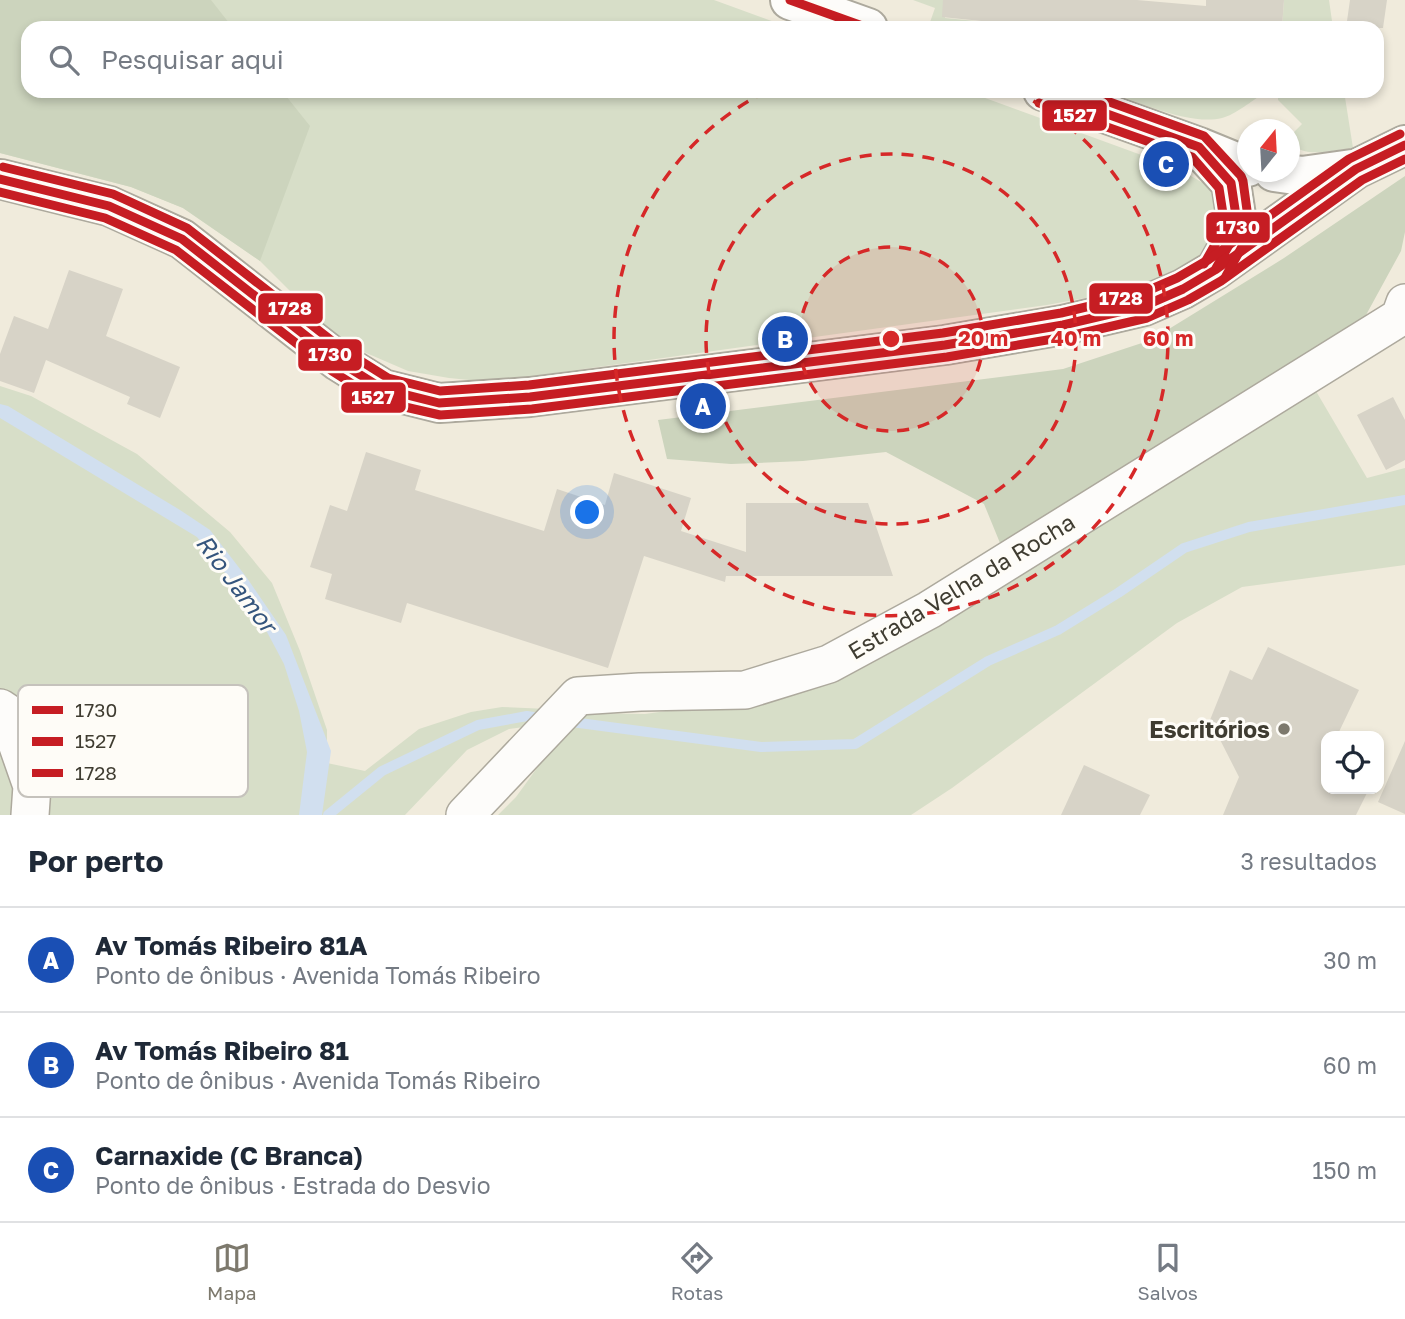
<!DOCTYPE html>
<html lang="pt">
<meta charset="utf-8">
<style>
body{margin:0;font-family:"Golos Text",sans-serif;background:#f2f2f3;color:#1f2937}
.controls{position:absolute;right:21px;bottom:21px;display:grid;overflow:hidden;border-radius:14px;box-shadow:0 4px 10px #0003}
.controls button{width:63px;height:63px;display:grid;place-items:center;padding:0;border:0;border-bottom:2px solid #e0e1e3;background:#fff;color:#1f2937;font:35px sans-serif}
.compass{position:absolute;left:1237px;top:119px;width:63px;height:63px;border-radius:50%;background:#fff;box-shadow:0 4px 10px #0003;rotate:18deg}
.you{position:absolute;left:588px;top:513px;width:24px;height:24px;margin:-18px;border:5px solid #fff;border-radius:50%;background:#1a73e8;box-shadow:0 0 0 10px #1a73e833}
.badge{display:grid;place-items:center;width:46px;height:46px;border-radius:50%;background:#7d796d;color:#fff;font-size:23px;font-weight:700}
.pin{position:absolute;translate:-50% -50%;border:4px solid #fff;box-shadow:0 2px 7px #0006}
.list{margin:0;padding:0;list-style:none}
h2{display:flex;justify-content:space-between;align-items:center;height:91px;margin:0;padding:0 28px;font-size:30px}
h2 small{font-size:23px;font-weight:400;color:#747a83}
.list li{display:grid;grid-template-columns:46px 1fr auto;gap:21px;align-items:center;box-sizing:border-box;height:105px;padding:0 28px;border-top:2px solid #e0e1e3}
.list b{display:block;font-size:26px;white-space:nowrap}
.list p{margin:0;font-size:23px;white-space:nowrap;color:#747a83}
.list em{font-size:23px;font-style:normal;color:#747a83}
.icon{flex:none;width:38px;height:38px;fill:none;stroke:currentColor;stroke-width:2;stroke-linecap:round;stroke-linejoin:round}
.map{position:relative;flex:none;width:1405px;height:815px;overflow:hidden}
.search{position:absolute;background:#fff;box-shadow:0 4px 10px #0003;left:21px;right:21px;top:21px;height:77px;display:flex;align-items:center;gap:18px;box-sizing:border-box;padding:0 24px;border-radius:21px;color:#747a83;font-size:26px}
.sheet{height:406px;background:#fff}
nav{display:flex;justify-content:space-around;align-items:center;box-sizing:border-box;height:98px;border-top:2px solid #e0e1e3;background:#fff;font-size:19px;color:#747a83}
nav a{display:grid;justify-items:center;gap:4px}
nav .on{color:#7d796d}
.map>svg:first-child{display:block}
.green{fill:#d7dec8}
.forest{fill:#ccd4bd}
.water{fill:#d1dfef}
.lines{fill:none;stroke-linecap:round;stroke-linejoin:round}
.stream{stroke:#d1dfef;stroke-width:10}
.building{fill:#d7d3c7}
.street-casing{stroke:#ada99d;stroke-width:40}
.secondary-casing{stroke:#ada99d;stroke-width:42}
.street{stroke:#fdfcfa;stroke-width:37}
.secondary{stroke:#fdfcfa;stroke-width:38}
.bus-1-casing{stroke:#fefcf7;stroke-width:14}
.bus-2-casing{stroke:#fefcf7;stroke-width:14}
.bus-3-casing{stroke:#fefcf7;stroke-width:14}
.bus-1{stroke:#c61d23;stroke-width:9}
.bus-2{stroke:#c61d23;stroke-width:9}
.bus-3{stroke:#c61d23;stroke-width:9}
.ring{fill:none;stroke:#d62828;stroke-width:3.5;stroke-dasharray:12 9}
.poi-dot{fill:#7d796d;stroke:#fefcf7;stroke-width:2.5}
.labels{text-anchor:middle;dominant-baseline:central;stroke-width:6;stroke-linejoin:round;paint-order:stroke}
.street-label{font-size:23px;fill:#3f3c31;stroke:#fefcf7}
.poi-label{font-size:23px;font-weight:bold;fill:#3f3c31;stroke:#fefcf7;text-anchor:end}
.water-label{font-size:24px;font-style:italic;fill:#35557d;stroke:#fefcf7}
.key{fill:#fefcf7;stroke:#c5c2bc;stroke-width:2}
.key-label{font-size:19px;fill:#3f3c31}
.centre{fill:#d62828;stroke:#fefcf7;stroke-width:3.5}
.ring-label{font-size:21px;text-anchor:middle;font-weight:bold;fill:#d62828;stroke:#fefcf7;stroke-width:6;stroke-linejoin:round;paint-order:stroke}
.line-badge{stroke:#fefcf7;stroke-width:2.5}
.badge-label{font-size:19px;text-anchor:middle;font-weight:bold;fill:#fff}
</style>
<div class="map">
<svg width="1405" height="815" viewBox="0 0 1405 815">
<rect width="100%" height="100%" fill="#f0ebdc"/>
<!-- green -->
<path class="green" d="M0,0H714L791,28H28V91H966L1177,168L1203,183L1214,195L1220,212L1218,230L1200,259L1185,267L1134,289L1047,305L489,382L449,378L408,371L364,352L335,336L260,261L183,208L131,187L0,153Z
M913,0H946L945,18L976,21L974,28H937L929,25L935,8Z
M1284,0H1329L1333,28H1282Z
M1107,91H1261L1264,93C1253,100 1235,115 1222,118C1191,126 1137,102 1107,91Z
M1278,91H1344L1353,148C1333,150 1305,159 1290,143L1292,134L1302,124L1278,100Z
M0,386L31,396L137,454L230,532L272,583L300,651L327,730V763L365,771L419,729L471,712L502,707L548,709L539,725L509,729L467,750L405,815H0Z
M1313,386L1367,478L1405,468V565L1242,587L1177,623L952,788L911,815H498L516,797L577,713L645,714L767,697Z"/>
<!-- forest -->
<path class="forest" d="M0,0H211L233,28H28V91H282L310,126L260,261L183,208L131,187L0,153Z
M1405,176V232L1401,251L1360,326L1000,543L984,504L886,452L803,461L731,464L667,459L658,420L1063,369L1151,340L1284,258Z"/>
<!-- water -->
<path class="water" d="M0,404L8,406L180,510L210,530L247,578L286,635L331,751L322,815H299L307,752L299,711L284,664L267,632L229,578L197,537L0,418Z"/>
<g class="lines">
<!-- stream -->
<path class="stream" d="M564,721L761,747L855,744L988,661L1058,630L1118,593L1184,548L1249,527L1405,500
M328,815L382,771L478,725L527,716L546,719"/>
</g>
<!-- building -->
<path class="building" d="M943,0H1137L1206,6V0H1284L1282,28H1049L942,17Z
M1350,0H1387L1383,28H1346Z
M69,270L123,289L106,336L180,367L160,418L127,404L130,397L46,360L34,393L0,381V354L14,316L48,329Z
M1393,397L1405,420V460L1386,470L1357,415Z
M366,452L421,470L415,490L544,531L557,489L605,505L614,473L691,498L681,531L746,552V503H868L893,576H726L725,582L644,556L608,668L407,603L401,623L325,599L332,574L310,567L330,505L347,511Z
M1268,647L1359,690L1337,736H1326V789H1369L1356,815H1223L1239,777L1210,720L1230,670L1252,680Z
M1405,741V814L1378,802Z
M1084,765L1150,795L1140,815H1061Z"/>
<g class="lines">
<!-- street casing -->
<g class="street-casing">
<path id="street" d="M0,708L6,712L32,786L30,815
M465,815L578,696L640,692L745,690L829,664L929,610L1400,317L1405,303"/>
</g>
<!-- secondary casing -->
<g class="secondary-casing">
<path id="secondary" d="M790,0L868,28
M1043,91L1199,147L1248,167
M1200,149L1231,183L1238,229L1217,267
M1274,172L1302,176L1352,169
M0,179L109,206L182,239L338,361L383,389L439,403L530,397L945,345L1063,325L1144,306L1183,289L1215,270L1356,169L1405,145"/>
</g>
<!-- street -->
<use href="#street" class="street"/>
<!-- secondary -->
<use href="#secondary" class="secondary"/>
<!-- bus-1 casing -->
<g class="bus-1-casing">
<path id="bus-1" d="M790,0L868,28
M1043,91L1199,147L1231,183L1238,229L1215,270
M0,179L109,206L182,239L338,361L383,389L439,403L530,397L945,345L1063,325L1144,306L1183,289L1215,270L1356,169L1405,145"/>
</g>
<!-- bus-2 casing -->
<g class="bus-2-casing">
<path id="bus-2" d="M1039,103L1192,157L1219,188L1225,227L1204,264
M0,192L105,218L176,250L332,371L379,401L440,415L532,409L947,357L1065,337L1147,318L1188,300L1221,281L1362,180L1405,159"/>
</g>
<!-- bus-3 casing -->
<g class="bus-3-casing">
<path id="bus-3" d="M1079,91L1204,136L1241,176L1243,181L1250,232L1226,276
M3,167L113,194L187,228L345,351L388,378L440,391L529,385L943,333L1061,313L1140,294L1177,278L1208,260L1349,159L1400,134"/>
</g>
<!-- bus-1 -->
<use href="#bus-1" class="bus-1"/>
<!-- bus-2 -->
<use href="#bus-2" class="bus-2"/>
<!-- bus-3 -->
<use href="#bus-3" class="bus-3"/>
</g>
<!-- distance rings -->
<circle cx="891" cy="339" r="92" fill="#d62828" fill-opacity=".12"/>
<g class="ring">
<circle cx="891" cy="339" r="92"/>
<circle cx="891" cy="339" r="185"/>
<path d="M1015 91A277 277 0 1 1 767 91"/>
</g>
<!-- markers -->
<circle class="poi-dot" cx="1284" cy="729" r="7"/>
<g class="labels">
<!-- street labels -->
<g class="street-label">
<text transform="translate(961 586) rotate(-31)">Estrada Velha da Rocha</text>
</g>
<!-- poi labels -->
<g class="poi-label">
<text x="1270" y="729">Escritórios</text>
</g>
<!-- water labels -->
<g class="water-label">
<text transform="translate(237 583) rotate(53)">Rio Jamor</text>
</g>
</g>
<!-- legend -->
<rect x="18" y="685" width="230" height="112" rx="10" class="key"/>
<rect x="32" y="706" width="31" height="8" fill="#c61d23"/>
<rect x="32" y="737" width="31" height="9" fill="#c61d23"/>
<rect x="32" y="769" width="31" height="8" fill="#c61d23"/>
<g class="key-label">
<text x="75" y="717">1730</text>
<text x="75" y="748">1527</text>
<text x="75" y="780">1728</text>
</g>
<circle cx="891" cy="339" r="10" class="centre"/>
<g class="ring-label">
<text x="983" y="346">20 m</text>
<text x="1076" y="346">40 m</text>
<text x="1168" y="346">60 m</text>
</g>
<g class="line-badge">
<rect x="1041" y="99" width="67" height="33" rx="7" fill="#c61d23"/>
<rect x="1205" y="211" width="66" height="33" rx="7" fill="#c61d23"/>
<rect x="1088" y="282" width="66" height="33" rx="7" fill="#c61d23"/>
<rect x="257" y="292" width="67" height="33" rx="7" fill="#c61d23"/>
<rect x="297" y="338" width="66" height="34" rx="7" fill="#c61d23"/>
<rect x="340" y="381" width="67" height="33" rx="7" fill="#c61d23"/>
</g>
<g class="badge-label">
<text x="1075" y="122">1527</text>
<text x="1238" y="234">1730</text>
<text x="1121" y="305">1728</text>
<text x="290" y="315">1728</text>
<text x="330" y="361">1730</text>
<text x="373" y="404">1527</text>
</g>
</svg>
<div class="controls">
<button><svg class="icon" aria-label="locate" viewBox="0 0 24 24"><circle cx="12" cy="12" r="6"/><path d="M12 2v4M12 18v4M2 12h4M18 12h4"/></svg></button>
</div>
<svg class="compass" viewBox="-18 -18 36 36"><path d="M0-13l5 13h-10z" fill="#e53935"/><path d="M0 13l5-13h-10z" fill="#747a83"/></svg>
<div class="you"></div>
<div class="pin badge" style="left:703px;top:406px;background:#1a4fb4">A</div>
<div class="pin badge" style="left:785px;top:339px;background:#1a4fb4">B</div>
<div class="pin badge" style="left:1166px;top:164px;background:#1a4fb4">C</div>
<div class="search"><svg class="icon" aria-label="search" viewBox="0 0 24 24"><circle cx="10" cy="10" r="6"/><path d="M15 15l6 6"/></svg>Pesquisar aqui</div>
</div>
<section class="sheet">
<h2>Por perto<small>3 resultados</small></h2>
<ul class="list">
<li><span class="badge" style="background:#1a4fb4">A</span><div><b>Av Tomás Ribeiro 81A</b><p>Ponto de ônibus · Avenida Tomás Ribeiro</p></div><em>30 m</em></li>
<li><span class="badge" style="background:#1a4fb4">B</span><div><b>Av Tomás Ribeiro 81</b><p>Ponto de ônibus · Avenida Tomás Ribeiro</p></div><em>60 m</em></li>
<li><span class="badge" style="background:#1a4fb4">C</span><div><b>Carnaxide (C Branca)</b><p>Ponto de ônibus · Estrada do Desvio</p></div><em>150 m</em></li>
</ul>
</section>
<nav>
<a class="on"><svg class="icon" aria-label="map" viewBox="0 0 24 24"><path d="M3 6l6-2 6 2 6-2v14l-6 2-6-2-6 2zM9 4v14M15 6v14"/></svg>Mapa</a>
<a><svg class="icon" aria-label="directions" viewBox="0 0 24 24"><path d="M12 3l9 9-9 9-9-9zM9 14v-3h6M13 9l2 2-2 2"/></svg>Rotas</a>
<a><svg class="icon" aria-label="saved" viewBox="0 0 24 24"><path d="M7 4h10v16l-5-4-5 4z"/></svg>Salvos</a>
</nav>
